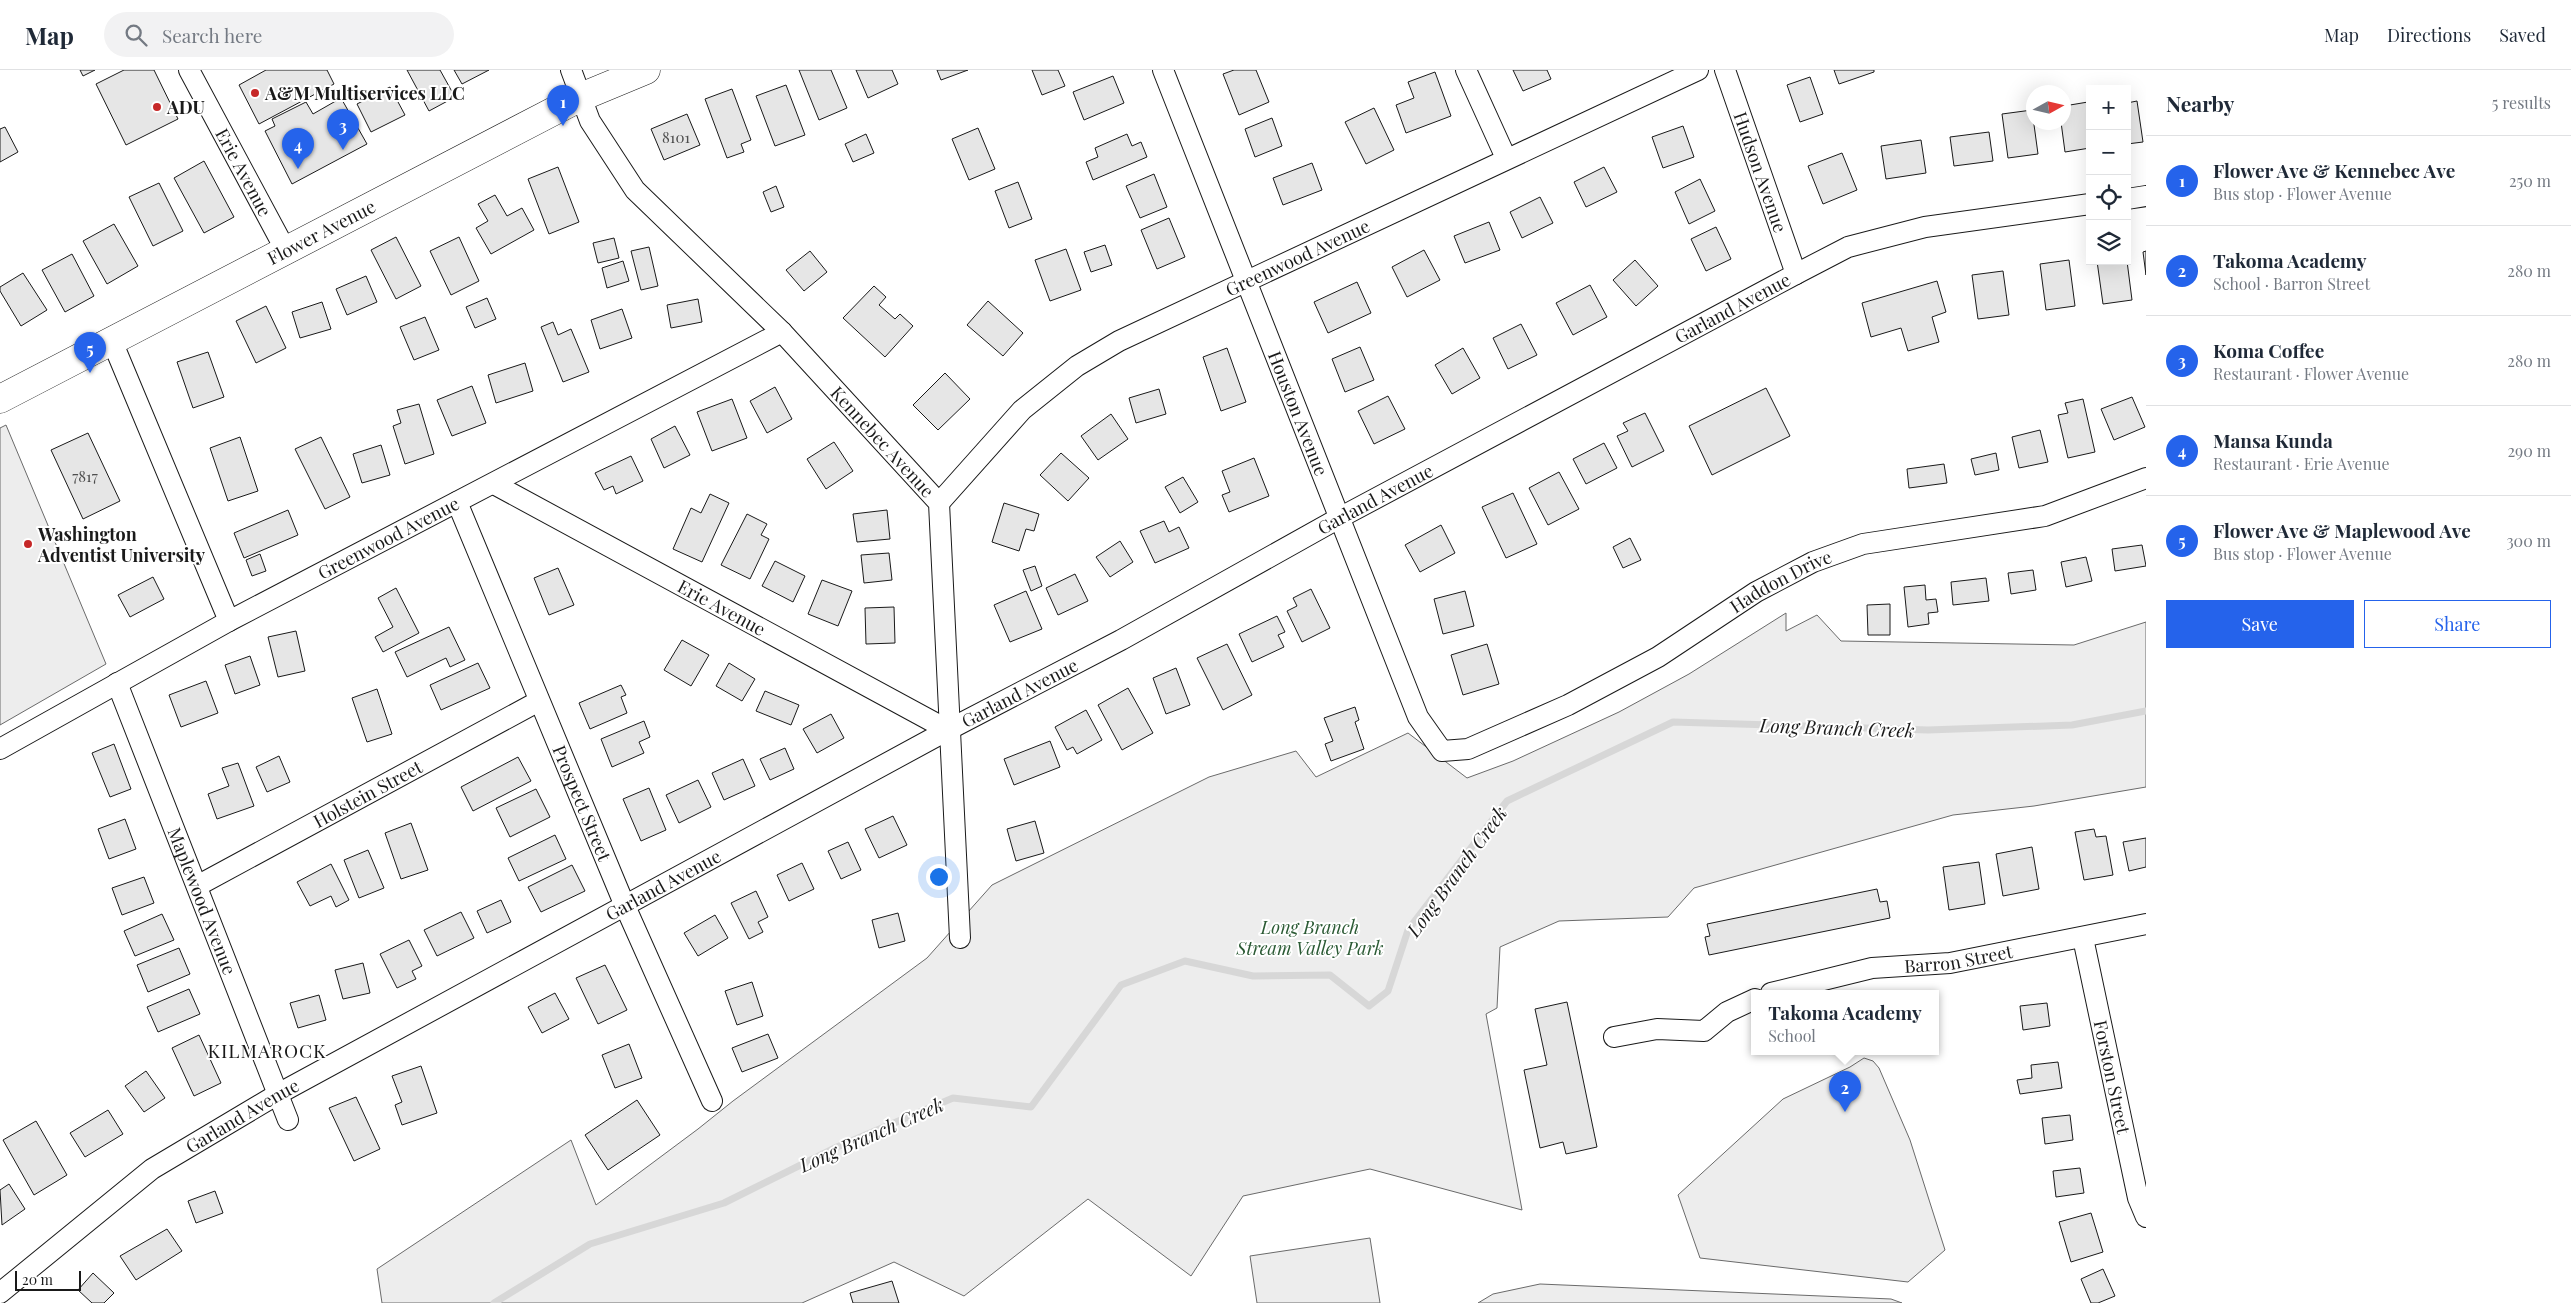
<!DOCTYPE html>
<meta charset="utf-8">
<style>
body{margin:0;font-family:"Playfair Display",serif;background:#f2f2f3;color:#1f2937}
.controls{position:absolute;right:15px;top:15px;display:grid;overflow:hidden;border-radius:0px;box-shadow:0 5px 20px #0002}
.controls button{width:45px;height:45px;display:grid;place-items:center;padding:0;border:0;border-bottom:1px solid #e0e1e3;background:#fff;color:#1f2937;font:25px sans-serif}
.compass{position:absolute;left:2026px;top:15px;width:45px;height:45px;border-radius:50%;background:#fff;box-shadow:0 5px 20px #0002;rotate:82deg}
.scale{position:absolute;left:15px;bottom:12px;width:66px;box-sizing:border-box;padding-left:5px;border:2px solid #1a1a1a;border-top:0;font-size:14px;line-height:18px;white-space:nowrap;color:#1a1a1a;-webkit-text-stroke:4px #fff;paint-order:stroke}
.you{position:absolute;left:938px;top:806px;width:18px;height:18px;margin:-12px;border:4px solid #fff;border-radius:50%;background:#1a73e8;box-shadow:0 0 0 8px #1a73e833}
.badge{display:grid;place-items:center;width:32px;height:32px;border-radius:50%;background:#2563eb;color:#fff;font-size:16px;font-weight:700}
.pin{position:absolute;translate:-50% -41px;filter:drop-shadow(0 1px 2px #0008)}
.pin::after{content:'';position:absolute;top:26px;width:18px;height:15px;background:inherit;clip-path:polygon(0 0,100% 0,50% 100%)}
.popup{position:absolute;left:1751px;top:920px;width:188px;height:65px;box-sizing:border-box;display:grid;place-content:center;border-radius:0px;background:#fff;filter:drop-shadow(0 1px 4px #0005);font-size:16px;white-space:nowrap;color:#747a83}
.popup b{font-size:19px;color:#1f2937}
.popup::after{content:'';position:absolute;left:50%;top:100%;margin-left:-10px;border:10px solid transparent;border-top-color:#fff}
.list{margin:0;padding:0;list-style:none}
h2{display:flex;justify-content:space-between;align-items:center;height:65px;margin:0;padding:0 20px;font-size:21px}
h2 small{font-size:16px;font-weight:400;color:#747a83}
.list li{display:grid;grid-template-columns:32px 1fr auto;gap:15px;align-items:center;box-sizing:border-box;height:90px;padding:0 20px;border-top:1px solid #e0e1e3}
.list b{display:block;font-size:19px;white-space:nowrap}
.list p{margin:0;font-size:16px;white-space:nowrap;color:#747a83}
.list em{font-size:16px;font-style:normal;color:#747a83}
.actions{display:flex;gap:10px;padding:15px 20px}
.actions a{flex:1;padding:11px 0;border:1px solid #2563eb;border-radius:0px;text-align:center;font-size:18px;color:#2563eb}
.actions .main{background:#2563eb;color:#fff}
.icon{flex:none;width:28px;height:28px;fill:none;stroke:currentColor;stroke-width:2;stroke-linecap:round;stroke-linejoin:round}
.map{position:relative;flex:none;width:2146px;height:1233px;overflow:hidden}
header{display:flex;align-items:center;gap:30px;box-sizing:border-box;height:70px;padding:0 25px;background:#fff;border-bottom:1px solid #e0e1e3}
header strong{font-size:24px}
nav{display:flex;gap:28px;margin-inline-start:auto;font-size:18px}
.search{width:350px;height:45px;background:#f2f2f3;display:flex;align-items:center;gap:12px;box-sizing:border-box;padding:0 18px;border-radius:28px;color:#747a83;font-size:19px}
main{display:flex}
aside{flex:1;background:#fff}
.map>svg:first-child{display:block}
.built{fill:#ededed;stroke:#6a6a6a}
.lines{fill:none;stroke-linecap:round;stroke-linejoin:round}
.stream{stroke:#d7d7d7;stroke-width:7}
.building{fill:#e6e6e6;stroke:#1a1a1a}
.street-casing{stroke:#1a1a1a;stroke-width:22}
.secondary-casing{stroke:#1a1a1a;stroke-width:29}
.street{stroke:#fff;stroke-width:20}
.secondary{stroke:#fff;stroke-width:28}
.poi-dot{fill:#c62828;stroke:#fff;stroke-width:2}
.labels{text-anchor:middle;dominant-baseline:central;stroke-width:4;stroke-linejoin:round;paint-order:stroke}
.number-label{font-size:15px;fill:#4d4d4d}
.poi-label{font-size:18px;font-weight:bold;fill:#1a1a1a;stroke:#fff;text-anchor:start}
.street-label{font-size:18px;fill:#1a1a1a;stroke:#fff}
.park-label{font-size:18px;font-style:italic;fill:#2b5a34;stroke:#fff}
.water-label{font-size:19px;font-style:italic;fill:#1a1a1a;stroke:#fff}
.neighbourhood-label{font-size:19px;letter-spacing:1px;fill:#1a1a1a;stroke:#fff}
</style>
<header>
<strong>Map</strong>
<div class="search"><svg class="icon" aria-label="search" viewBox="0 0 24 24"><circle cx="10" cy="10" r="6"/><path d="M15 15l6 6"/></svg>Search here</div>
<nav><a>Map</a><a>Directions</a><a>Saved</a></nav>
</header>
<main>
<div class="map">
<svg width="2146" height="1233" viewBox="0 0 2146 1233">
<rect width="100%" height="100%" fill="#fff"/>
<!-- built -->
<path class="built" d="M6,355L106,594L0,655V358Z
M1786,543V561L1817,545L1841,571L2074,575L2146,552V717L2034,736L1953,745L1694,818L1668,847L1559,851L1500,877L1497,938L1486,944L1522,1140L1370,1099L1243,1126L1191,1206L1088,1129L964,1226L894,1192L802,1233H382L377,1199L571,1070L596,1135L698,1059L733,1031L927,888L992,815L1209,707L1296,681L1316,707L1408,663L1467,708L1513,691L1619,642L1689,604Z
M1864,988L1873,991L1879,998L1910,1070L1945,1180L1908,1212L1700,1188L1678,1125L1783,1029L1850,997Z
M1370,1168L1380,1233H1257L1250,1186Z
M1540,1214L1891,1229L1902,1233H1478L1493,1224Z"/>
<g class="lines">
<!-- stream -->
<path class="stream" d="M494,1233L590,1174L724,1133L837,1077L953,1028L1031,1037L1121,915L1185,891L1253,906L1330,905L1369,936L1388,921L1408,860L1507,731L1673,652L1928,660L2072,655L2146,641"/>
</g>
<!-- building -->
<path class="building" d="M80,0H95L83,6Z
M124,0H154L178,49L126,75L96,14Z
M266,0H327L334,14L259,54L239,15Z
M407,0H440L455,27L429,41Z
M454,0H489L462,14Z
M799,0H831L847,38L819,50Z
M856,0H892L898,14L868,28Z
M937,0H968L941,10Z
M1032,0H1058L1065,16L1042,25Z
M1234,0H1256L1269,32L1239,45L1223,4Z
M1513,0H1547L1551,9L1523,21Z
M1834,0H1874V2L1839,14Z
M1435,2L1451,46L1406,63L1396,35L1414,28L1408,12Z
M1113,6L1124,33L1084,50L1073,22Z
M1810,7L1823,44L1800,52L1787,15Z
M786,15L805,65L775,76L756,26Z
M390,17L405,45L371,62L357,34Z
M732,19L751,70L741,74L744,82L727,88L705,29Z
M341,28L367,74L292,114L265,61L275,56L272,49L306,32L313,44Z
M2137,31L2143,72L2127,74V33Z
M2088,32L2090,78L2065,82L2061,52H2064V36Z
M1374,38L1394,80L1366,94L1345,52Z
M2032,40L2038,84L2008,88L2002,44Z
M687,44L700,75L664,90L651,59Z
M1272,48L1282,76L1255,87L1245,59Z
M1683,56L1694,87L1663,98L1652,67Z
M5,57L18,82L0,92V59Z
M978,58L995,99L969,110L952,69Z
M1989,62L1993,91L1954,96L1950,67Z
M866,64L874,83L853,92L845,74Z
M1127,64L1132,76L1141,72L1147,87L1093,110L1086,92L1098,87L1095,78Z
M1921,70L1926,103L1886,109L1881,76Z
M1842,83L1857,120L1823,134L1808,96Z
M204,91L234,147L204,163L174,108Z
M1312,93L1322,120L1283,135L1273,108Z
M558,97L579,152L549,164L528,109Z
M1604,97L1617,122L1586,137L1574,112Z
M1154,104L1167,137L1140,148L1126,116Z
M1700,109L1715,141L1689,154L1675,122Z
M1018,112L1032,149L1009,158L995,121Z
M159,113L183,161L153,176L129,127Z
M776,116L784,137L771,142L763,122Z
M495,125L507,146L522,138L534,160L491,184L476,158L488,151L478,134Z
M1540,127L1553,153L1522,168L1510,142Z
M1169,148L1185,187L1157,199L1141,160Z
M1489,152L1500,180L1465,193L1454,166Z
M114,154L138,196L107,214L83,171Z
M1716,157L1731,189L1706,201L1691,169Z
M396,167L421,216L396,229L371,180Z
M459,167L479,211L451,225L430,181Z
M614,168L619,188L598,193L593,173Z
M1105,175L1112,195L1091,202L1084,182Z
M649,177L658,216L641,220L631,181Z
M1066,179L1081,220L1050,231L1035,190Z
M1424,180L1440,210L1407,227L1392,197Z
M810,181L827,202L804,221L786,200Z
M2146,181V205L2143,182Z
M72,184L94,226L65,242L42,200Z
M1635,190L1658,216L1636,236L1613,210Z
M2069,190L2075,236L2046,240L2040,194Z
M623,191L629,211L607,218L602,198Z
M2097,191H2127L2132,230L2103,234Z
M2003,201L2009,245L1978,249L1972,205Z
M23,203L47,240L21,256L0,221V217Z
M366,206L377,232L347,245L336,219Z
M1937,211L1946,242L1932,247L1939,272L1908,281L1901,258L1871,267L1862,233Z
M1357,212L1371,243L1328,263L1314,232Z
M1590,215L1607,247L1573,265L1556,233Z
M874,216L886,227L879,235L895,249L900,244L913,256L885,287L843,248Z
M487,228L496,249L475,258L466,237Z
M698,229L702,252L671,258L667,235Z
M988,231L1023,263L1003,286L967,255Z
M322,232L331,259L300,268L292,242Z
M266,236L286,278L256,293L236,251Z
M622,239L632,268L600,279L591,250Z
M425,247L439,280L414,290L400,257Z
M553,252L558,265L571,259L589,302L563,312L541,257Z
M1521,254L1537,285L1508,299L1493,268Z
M1360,277L1374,310L1345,322L1332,289Z
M1227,278L1246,332L1221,341L1203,287Z
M1463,278L1480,308L1452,324L1435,295Z
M208,282L224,327L193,338L177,292Z
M525,293L533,321L496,333L488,305Z
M945,303L970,329L938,360L913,335Z
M472,316L486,353L452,366L437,330Z
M775,317L792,349L767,363L750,331Z
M1766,318L1790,366L1712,405L1689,356Z
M1159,319L1166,344L1136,353L1129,328Z
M1388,326L1405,359L1374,374L1358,341Z
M2132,327L2145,357L2114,370L2101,339Z
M732,329L747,368L712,381L697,342Z
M2083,329L2095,382L2068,388L2058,345L2068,343L2065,333Z
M419,334L434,384L405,394L393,356L401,353L397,340Z
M1645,343L1664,381L1632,397L1617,366L1628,361L1623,353Z
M1111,344L1128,369L1098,390L1081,366Z
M675,356L690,385L664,398L651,369Z
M2040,360L2048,392L2019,398L2012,367Z
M88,363L120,431L83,449L51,380Z
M240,367L258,421L228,431L210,378Z
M321,367L350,427L325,439L295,379Z
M834,372L853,401L826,419L807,389Z
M1604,373L1617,398L1586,414L1573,389Z
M381,375L390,405L362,413L353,384Z
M1061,383L1089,408L1068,431L1040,405Z
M1996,383L1999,400L1975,405L1971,389Z
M631,386L643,411L616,424L613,416L604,420L595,403Z
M1254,388L1269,426L1229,442L1222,425L1230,422L1222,401Z
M1944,394L1947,413L1909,418L1907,399Z
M1559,402L1579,439L1548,455L1529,418Z
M1183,407L1198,432L1180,443L1165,417Z
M1513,423L1537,474L1506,488L1482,437Z
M710,424L729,433L702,492L673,479L691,438L701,443Z
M1004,433L1039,444L1034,461L1026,459L1019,481L992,472Z
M288,440L298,465L244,488L234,463Z
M887,440L890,469L857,472L853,444Z
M747,444L767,454L761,465L769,469L750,509L721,495Z
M1164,451L1169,462L1179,457L1189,478L1155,493L1140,461Z
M1441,455L1455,483L1420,502L1405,475Z
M1630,468L1641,490L1623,498L1613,477Z
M1120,471L1133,492L1110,507L1096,487Z
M2142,475L2146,496L2115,501L2112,479Z
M889,483L892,510L864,513L861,485Z
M260,484L266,501L252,506L246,490Z
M2086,487L2092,511L2066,517L2061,492Z
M775,491L805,506L793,532L762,516Z
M1035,496L1042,516L1031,521L1023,500Z
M558,498L574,535L549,545L534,508Z
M2033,500L2036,520L2011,524L2008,503Z
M1075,504L1088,531L1058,545L1046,518Z
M153,507L164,529L130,547L118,525Z
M1986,508L1989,531L1953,535L1951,512Z
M822,510L852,521L838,556L808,544Z
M1925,515L1926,530L1936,529L1938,542L1928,543L1929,554L1908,557L1904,517Z
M396,518L419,563L383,582L375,567L393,557L378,528Z
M1311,519L1330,558L1302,572L1287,541L1297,536L1293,528Z
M1026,521L1042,559L1010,572L994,535Z
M1465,521L1474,556L1443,564L1434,529Z
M1890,534V565H1868L1867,535Z
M894,537L895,573L866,574L865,538Z
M1277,546L1285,562L1278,565L1284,577L1252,592L1239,564Z
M449,557L465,590L450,597L446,588L407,607L395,582Z
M296,561L305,601L278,607L268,567Z
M682,570L709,585L691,616L664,600Z
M1227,574L1252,625L1223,640L1197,588Z
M1487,574L1499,614L1463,625L1451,585Z
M250,586L260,615L235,624L225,595Z
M478,593L490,618L441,640L430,615Z
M729,593L755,609L742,631L716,616Z
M1176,598L1190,635L1166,644L1153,608Z
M206,611L218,643L181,657L169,625Z
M621,615L626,625L621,627L627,643L590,659L579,633Z
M1128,618L1153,663L1122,680L1098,635Z
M377,619L392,664L367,672L352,628Z
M765,621L799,635L791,655L756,641Z
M1355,637L1359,650L1355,652L1364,679L1331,691L1325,674L1333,671L1324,648Z
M1086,640L1102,670L1077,684L1073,677L1067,680L1055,657Z
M831,644L844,668L817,683L803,659Z
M644,651L650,667L639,672L644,683L612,697L601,669Z
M1050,671L1060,697L1014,715L1004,689Z
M114,674L131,719L110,727L92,683Z
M785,678L794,699L770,710L760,689Z
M279,686L290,712L267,722L256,697Z
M518,687L531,711L473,741L461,717Z
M743,689L755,716L724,730L712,703Z
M238,693L254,736L217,749L208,724L229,716L222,698Z
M698,710L711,737L679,753L666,725Z
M649,718L666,760L641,771L623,729Z
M536,719L550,747L510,767L496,738Z
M893,746L907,775L879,788L865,759Z
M125,749L136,779L109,789L98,759Z
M1035,751L1044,783L1016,791L1007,759Z
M411,753L428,800L401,809L385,763Z
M2094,759L2096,767L2106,766L2113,805L2084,810L2075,762Z
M555,765L566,789L519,811L508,788Z
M2146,768V797L2129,801L2123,772Z
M848,772L861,800L841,809L828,781Z
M2032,777L2039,819L2003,826L1996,784Z
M368,780L384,818L359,828L344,790Z
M1979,792L1985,834L1949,840L1943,797Z
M802,793L814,819L789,831L777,805Z
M331,794L349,830L336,837L331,826L310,836L297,812Z
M572,795L585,821L541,842L528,817Z
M144,807L154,833L122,845L112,818Z
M1877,819L1880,832L1887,831L1890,848L1709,885L1705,867L1710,866L1707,854Z
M756,821L768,847L758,852L763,862L749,869L731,833Z
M501,830L511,852L487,863L477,841Z
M461,842L474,868L437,886L424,860Z
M898,843L905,871L879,878L872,850Z
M162,844L174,870L135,886L124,861Z
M715,845L728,868L698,886L684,863Z
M409,870L422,896L412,901L416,909L397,918L380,884Z
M179,878L190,904L148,922L137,895Z
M363,893L370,923L343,929L335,900Z
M605,895L627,940L598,954L576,908Z
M752,912L763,946L737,955L725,921Z
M189,919L200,944L158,962L147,937Z
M555,923L569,949L542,963L528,937Z
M319,925L326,950L298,958L290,933Z
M1567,932L1597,1077L1566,1084L1563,1072L1540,1078L1524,1000L1547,995L1535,939Z
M2047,933L2050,956L2023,960L2020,936Z
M768,964L778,988L742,1002L732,978Z
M199,965L221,1013L194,1026L172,978Z
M629,974L642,1008L615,1018L602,985Z
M2058,992L2062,1018L2020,1024L2017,1010L2032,1008L2031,995Z
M421,996L437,1043L402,1055L395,1035L402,1032L392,1006Z
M146,1001L165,1028L144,1042L125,1016Z
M356,1027L380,1079L354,1091L329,1038Z
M637,1030L660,1065L608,1100L585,1065Z
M108,1040L123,1064L85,1087L70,1063Z
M2070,1045L2073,1070L2045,1074L2042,1048Z
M36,1051L67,1105L34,1125L3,1070Z
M2080,1098L2084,1123L2056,1127L2053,1101Z
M9,1114L25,1139L2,1155L0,1120Z
M215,1121L223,1143L196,1153L188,1131Z
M2091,1143L2103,1182L2071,1192L2059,1152Z
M167,1159L182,1181L136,1210L120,1186Z
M2103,1199L2115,1226L2098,1233H2091L2081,1209Z
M93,1203L114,1223L104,1233H92L78,1220Z
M892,1211L899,1233H853L850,1223Z"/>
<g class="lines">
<!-- street casing -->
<g class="street-casing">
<g id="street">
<path id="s1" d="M189,0L285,179"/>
<path id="s2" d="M571,0L590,51L635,120L782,262L939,433L960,868"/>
<path id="s3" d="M1163,0L1418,647L1442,681L1468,679L1568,635L1658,587L1756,522L1813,492L1863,474L2045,446L2146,408"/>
<path d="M1466,0L1506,88"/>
<path id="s4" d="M1725,0L1796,204"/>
<path d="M2127,129L2146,126"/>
<path d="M112,271L229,551"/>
<path id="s5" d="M494,414L948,660"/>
<path id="s6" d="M457,432L625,836L712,1031"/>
<path id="s7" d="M939,433L1022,340L1077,296L1119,271L1698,0"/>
<path id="s8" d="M117,613L288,1050"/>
<path id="s9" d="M0,679L229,551L782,262"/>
<path id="s10" d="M197,816L539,631"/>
<path id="s11" d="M2083,868L2138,1128L2146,1147"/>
<path id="s12" d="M1771,923L1872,898L1950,893L2146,854"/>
<path d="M1614,967L1657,959L1704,961L1727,942L1755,929"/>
<path id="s13" d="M0,1223L152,1099L278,1024L948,660L1121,570L1341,447L1796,204L1848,177L1925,157L2090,134"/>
</g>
</g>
<!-- secondary casing -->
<g class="secondary-casing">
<g id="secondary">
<path id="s14" d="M0,329L581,27L646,0"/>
</g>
</g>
<!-- street -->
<use href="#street" class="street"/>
<!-- secondary -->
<use href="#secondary" class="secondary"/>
</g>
<!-- markers -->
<g class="poi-dot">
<circle cx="255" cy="23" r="5"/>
<circle cx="157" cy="37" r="5"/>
<circle cx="28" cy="474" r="5"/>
</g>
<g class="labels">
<!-- number labels -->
<g class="number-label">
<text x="676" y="67">8101</text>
<text x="85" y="406">7817</text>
</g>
<!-- poi labels -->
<g class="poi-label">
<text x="265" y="23">A&amp;M Multiservices LLC</text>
<text x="167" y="37">ADU</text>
<text x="38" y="464">Washington<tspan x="38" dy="21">Adventist University</tspan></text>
</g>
<!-- street labels -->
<g class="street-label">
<text stroke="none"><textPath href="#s4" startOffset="108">Hudson Avenue</textPath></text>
<text stroke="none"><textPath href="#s1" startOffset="116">Erie Avenue</textPath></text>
<text stroke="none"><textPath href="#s14" startOffset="362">Flower Avenue</textPath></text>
<text stroke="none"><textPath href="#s7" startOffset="441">Greenwood Avenue</textPath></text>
<text stroke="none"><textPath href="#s13" startOffset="1996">Garland Avenue</textPath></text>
<text stroke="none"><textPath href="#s3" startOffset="369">Houston Avenue</textPath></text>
<text stroke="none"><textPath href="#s2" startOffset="490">Kennebec Avenue</textPath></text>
<text stroke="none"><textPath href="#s13" startOffset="1591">Garland Avenue</textPath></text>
<text stroke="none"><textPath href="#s9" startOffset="442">Greenwood Avenue</textPath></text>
<text stroke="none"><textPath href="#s3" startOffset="1119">Haddon Drive</textPath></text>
<text stroke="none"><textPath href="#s5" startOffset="259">Erie Avenue</textPath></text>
<text stroke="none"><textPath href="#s13" startOffset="1186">Garland Avenue</textPath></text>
<text stroke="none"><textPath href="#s10" startOffset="194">Holstein Street</textPath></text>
<text stroke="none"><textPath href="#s6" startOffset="326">Prospect Street</textPath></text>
<text stroke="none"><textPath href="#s13" startOffset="781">Garland Avenue</textPath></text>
<text stroke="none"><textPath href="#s8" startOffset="234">Maplewood Avenue</textPath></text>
<text stroke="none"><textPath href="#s12" startOffset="191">Barron Street</textPath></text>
<text stroke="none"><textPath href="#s11" startOffset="142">Forston Street</textPath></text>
<text stroke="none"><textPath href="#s13" startOffset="301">Garland Avenue</textPath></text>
</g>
<!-- park labels -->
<g class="park-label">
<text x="1310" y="857">Long Branch<tspan x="1310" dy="21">Stream Valley Park</tspan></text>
</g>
<!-- water labels -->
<g class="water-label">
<text transform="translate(1837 657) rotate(2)">Long Branch Creek</text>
<text transform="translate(1456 801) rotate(-54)">Long Branch Creek</text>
<text transform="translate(871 1064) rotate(-24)">Long Branch Creek</text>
</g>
<!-- neighbourhood labels -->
<g class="neighbourhood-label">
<text x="267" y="980">KILMAROCK</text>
</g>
</g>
</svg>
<div class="controls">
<button>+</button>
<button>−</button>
<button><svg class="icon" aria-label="locate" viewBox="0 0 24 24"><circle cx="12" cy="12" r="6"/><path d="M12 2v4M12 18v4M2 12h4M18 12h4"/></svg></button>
<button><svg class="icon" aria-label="layers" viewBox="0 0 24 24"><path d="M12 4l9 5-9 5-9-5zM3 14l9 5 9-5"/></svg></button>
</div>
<svg class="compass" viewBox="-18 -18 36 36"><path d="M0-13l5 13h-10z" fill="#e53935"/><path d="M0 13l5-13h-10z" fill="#747a83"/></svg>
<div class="scale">20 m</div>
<div class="you"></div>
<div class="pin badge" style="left:563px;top:56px">1</div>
<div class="pin badge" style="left:1845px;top:1042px">2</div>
<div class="popup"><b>Takoma Academy</b>School</div>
<div class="pin badge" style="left:343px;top:80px">3</div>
<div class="pin badge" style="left:298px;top:99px">4</div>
<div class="pin badge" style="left:90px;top:303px">5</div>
</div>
<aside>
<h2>Nearby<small>5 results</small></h2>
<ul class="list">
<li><span class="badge">1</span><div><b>Flower Ave &amp; Kennebec Ave</b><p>Bus stop · Flower Avenue</p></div><em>250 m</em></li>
<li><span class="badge">2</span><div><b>Takoma Academy</b><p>School · Barron Street</p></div><em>280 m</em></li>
<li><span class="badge">3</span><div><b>Koma Coffee</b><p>Restaurant · Flower Avenue</p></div><em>280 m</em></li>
<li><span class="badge">4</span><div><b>Mansa Kunda</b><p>Restaurant · Erie Avenue</p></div><em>290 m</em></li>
<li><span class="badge">5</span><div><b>Flower Ave &amp; Maplewood Ave</b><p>Bus stop · Flower Avenue</p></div><em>300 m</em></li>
</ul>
<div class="actions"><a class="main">Save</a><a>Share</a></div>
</aside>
</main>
